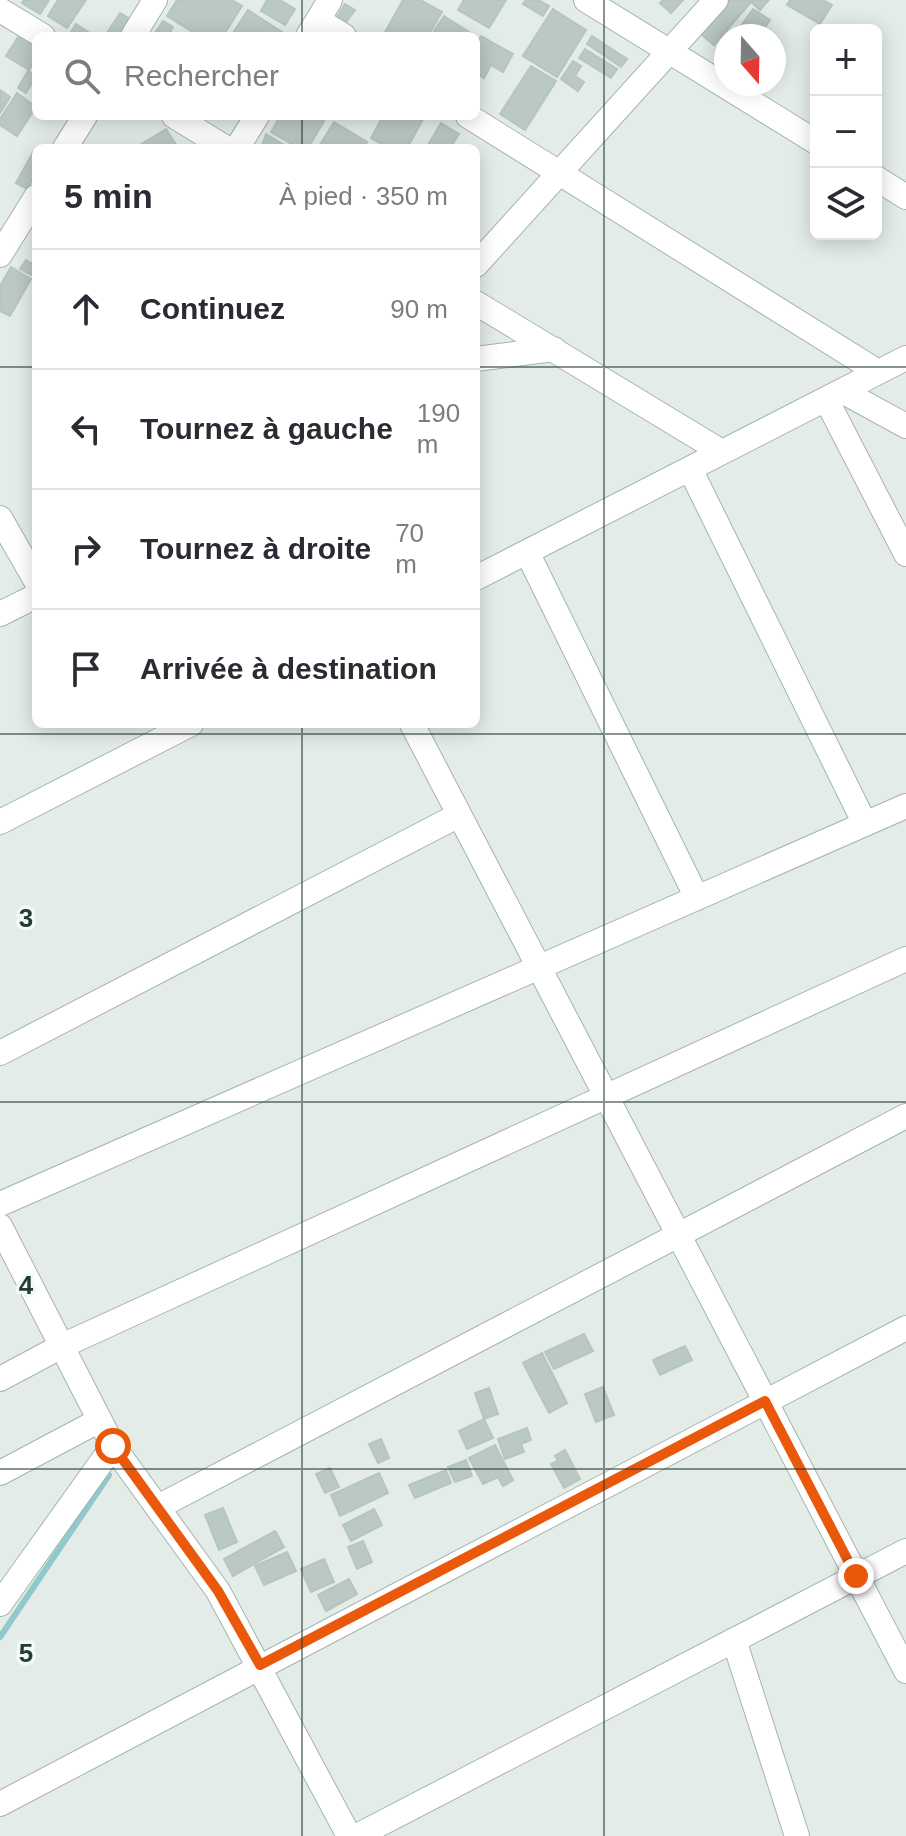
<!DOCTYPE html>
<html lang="fr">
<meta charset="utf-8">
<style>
body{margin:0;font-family:Helvetica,sans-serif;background:#f7f7f7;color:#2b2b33}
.controls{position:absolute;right:24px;top:24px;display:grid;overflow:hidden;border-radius:12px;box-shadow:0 4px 20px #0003}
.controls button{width:72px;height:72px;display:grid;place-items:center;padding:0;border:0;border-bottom:2px solid #e1e1e2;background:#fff;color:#2b2b33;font:40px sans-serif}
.compass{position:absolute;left:714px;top:24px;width:72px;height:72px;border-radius:50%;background:#fff;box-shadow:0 4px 20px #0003;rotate:160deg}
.stop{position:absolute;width:24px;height:24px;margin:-18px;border:6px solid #ea580c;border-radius:50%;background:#fff}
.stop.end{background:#ea580c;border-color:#fff;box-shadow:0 2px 8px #0008}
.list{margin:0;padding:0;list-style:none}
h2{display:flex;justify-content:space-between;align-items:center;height:104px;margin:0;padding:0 32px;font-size:34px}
h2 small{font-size:26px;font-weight:400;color:#7c7c81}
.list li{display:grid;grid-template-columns:52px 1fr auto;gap:24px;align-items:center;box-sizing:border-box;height:120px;padding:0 32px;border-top:2px solid #e1e1e2}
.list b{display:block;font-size:30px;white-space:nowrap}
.list em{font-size:26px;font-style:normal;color:#7c7c81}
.icon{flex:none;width:44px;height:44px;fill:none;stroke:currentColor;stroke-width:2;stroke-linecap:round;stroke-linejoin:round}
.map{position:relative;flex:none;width:906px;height:1836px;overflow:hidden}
.search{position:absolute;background:#fff;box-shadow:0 4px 20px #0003;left:32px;top:32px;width:448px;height:88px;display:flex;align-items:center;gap:20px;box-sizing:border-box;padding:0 28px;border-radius:12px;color:#7c7c81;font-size:30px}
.panel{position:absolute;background:#fff;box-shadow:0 4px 20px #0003;left:32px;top:144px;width:448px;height:584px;border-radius:12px}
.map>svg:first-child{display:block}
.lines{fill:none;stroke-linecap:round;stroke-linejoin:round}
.stream{stroke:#8fc8cd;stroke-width:6}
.building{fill:#bbc9c3;stroke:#b6c5be;stroke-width:2}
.minor-casing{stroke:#a6b4ae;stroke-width:26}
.minor{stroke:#fff;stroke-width:24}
.route{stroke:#ea580c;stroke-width:10}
.grid{fill:none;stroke:#243c34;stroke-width:2;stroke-opacity:0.55}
.grid-label{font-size:26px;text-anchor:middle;font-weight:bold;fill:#243c34;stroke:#f3f9f6;stroke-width:7;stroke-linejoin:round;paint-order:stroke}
</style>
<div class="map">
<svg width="906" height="1836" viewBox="0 0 906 1836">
<rect width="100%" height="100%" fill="#e3ece7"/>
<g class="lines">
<!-- stream -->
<path class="stream" d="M0,1637L109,1475"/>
</g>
<!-- building -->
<path class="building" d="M24,0H49L40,14L22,3Z
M58,0H86L67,28L48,16Z
M177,0H232L242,6L223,36H199L167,16Z
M267,0H280L295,9L285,25L261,11Z
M403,0H420L442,12L428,36H383Z
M464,0H506L489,28L458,10Z
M526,0H538L549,6L543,16L523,4Z
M663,0H683L671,13L660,3Z
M724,0L768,1L760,10L751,2L714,45L697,31Z
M790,0H823L832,5L820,24L787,5Z
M345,4L355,10L345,24L336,18Z
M553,9L586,30L557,77L523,56Z
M753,9L770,20L759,36H734Z
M248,10L288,36H231Z
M120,13L130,19L118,36H105Z
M444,16L472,34L470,36H442L434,31Z
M163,21L173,27L168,36H153Z
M76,24L94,36H77L71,32Z
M481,36L513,54L503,72L491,65L484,78L476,73V45Z
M592,36L627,59L621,67L587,44Z
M18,37L36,48V59L29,70L6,56Z
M585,49L617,69L611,78L579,58Z
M573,61L581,66L575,76L584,82L578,91L561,79Z
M531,66L556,81L525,130L500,114Z
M28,71L36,76L26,93L18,88Z
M0,90L10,97L0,113Z
M17,93L36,107L17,136L0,125V119Z
M280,116H315L324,121L308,148H299L271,132Z
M383,116H425L407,148H389L371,138Z
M334,122L367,142L364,148H318Z
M441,123L459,134L450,148H432L428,145Z
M166,129L178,148H135Z
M266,134L289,148H261Z
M33,152L36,173L27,189L16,183Z
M26,260L36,266L31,275L20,269Z
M11,267L31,279L10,316L0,311V286Z
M584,1334L593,1351L554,1369L545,1352Z
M685,1346L692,1360L660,1375L653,1360Z
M542,1353L567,1403L549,1413L523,1363Z
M603,1387L614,1415L596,1422L585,1394Z
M489,1388L498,1414L484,1419L475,1393Z
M484,1419L493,1438L467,1449L459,1431Z
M527,1428L531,1440L521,1444L524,1452L505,1459L498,1439Z
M381,1439L389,1458L378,1463L369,1444Z
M495,1445L513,1480L503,1486L498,1477L483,1484L469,1458Z
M565,1450L580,1479L564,1488L551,1464L558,1461L555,1456Z
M466,1460L472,1476L455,1482L448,1467Z
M330,1468L339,1487L325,1493L316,1474Z
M446,1470L451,1483L415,1498L409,1485Z
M379,1473L388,1493L340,1516L331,1495Z
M223,1508L237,1542L219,1550L205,1515Z
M374,1509L382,1525L351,1541L343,1525Z
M275,1531L284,1547L233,1576L224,1559Z
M363,1541L372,1562L357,1569L348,1547Z
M287,1552L296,1571L264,1585L255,1566Z
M324,1559L334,1582L311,1592L301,1569Z
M349,1579L357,1594L326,1611L318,1595Z"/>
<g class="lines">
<!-- minor casing -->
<g class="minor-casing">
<path id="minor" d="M586,0L816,142
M0,10L43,36
M318,20L344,36
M133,36L155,0
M308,36L330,0
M174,116L226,148
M468,116L878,372
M65,148L85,116
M237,148L257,116
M876,178L906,197
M0,255L36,197
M476,265L716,0
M476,303L722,452
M476,359L554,349
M842,391L906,426
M826,399L906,554
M690,469L865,824
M0,518L36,581
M527,552L697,898
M476,578L906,358
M0,614L36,596
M412,724L906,1671
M0,822L191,724
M0,1053L459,815
M0,1204L906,806
M0,1226L113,1446L218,1591L349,1836
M0,1379L62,1346L906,959
M0,1473L100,1420
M158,1507L906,1116
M0,1604L113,1446
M734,1640L797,1836
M0,1804L906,1328
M357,1836L906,1551"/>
</g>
<!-- minor -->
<use href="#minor" class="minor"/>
</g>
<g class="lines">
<!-- route -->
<path class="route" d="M113,1446L218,1591L260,1665L765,1401L856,1576"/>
</g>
<!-- grid -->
<path class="grid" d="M302,0V36M604,0V1836M302,116V148M0,367H36M476,367H906M302,724V1836M0,734H906M0,1102H906M0,1469H906"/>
<g class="grid-label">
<text x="26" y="927">3</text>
<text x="26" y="1294">4</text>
<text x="26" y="1662">5</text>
</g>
</svg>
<div class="controls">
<button>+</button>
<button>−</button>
<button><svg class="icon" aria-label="layers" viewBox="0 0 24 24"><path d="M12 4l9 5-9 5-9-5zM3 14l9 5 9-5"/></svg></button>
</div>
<svg class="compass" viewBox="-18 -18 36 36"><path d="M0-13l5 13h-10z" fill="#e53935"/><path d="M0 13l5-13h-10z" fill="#7c7c81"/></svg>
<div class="stop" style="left:113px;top:1446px"></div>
<div class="stop end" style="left:856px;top:1576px"></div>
<div class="search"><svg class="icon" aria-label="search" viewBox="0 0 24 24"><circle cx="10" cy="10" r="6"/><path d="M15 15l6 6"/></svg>Rechercher</div>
<section class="panel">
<h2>5 min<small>À pied · 350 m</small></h2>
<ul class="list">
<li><svg class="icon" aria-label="ahead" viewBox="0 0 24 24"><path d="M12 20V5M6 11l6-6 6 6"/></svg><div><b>Continuez</b></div><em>90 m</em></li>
<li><svg class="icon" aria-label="left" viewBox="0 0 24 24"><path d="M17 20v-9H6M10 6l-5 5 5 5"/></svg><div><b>Tournez à gauche</b></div><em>190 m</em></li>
<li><svg class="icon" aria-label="right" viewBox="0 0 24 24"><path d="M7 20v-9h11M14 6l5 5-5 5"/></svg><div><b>Tournez à droite</b></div><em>70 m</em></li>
<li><svg class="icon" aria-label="arrive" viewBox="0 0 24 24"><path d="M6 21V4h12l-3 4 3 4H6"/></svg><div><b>Arrivée à destination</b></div></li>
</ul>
</section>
</div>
